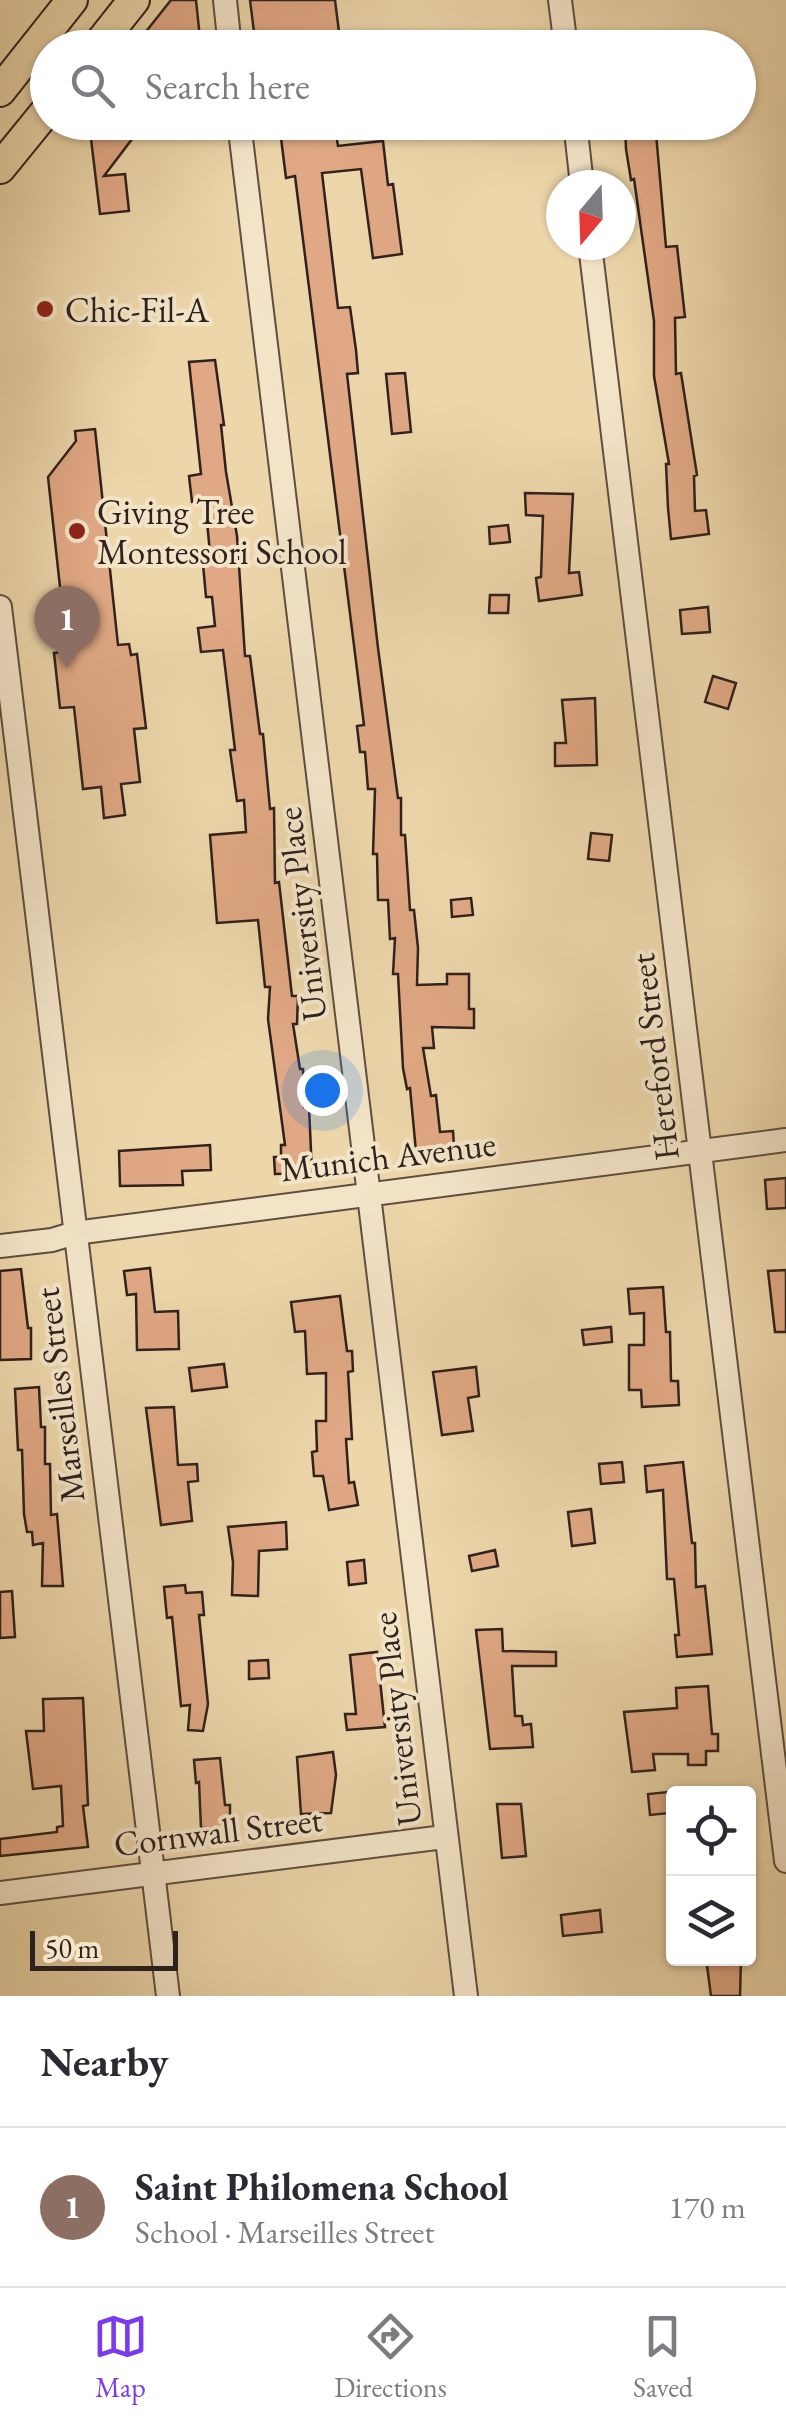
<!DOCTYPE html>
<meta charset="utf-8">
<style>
body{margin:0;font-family:"EB Garamond",serif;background:#f2f2f3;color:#2b2b33}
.controls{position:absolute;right:30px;bottom:30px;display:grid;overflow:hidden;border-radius:10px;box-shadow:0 2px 8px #0004}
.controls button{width:90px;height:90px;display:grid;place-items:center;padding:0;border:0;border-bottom:2px solid #e1e1e2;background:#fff;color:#2b2b33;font:50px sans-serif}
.compass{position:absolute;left:546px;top:170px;width:90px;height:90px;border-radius:50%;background:#fff;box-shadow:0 2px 8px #0004;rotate:199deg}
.scale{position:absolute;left:30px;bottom:25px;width:148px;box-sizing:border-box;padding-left:10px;border:5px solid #2f211c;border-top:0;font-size:28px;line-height:35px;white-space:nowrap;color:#2f211c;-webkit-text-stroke:8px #f3e4c8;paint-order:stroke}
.you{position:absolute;left:322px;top:1090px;width:35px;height:35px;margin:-25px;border:8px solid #fff;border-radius:50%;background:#1a73e8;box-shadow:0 0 0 15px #1a73e833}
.badge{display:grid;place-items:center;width:65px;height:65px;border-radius:50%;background:#7c3aed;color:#fff;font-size:32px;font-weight:700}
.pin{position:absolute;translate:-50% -82px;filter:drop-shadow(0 2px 5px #0008)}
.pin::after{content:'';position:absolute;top:52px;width:35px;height:30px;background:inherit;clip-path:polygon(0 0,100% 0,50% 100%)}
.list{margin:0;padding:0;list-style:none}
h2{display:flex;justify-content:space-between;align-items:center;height:130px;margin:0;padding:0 40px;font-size:42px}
h2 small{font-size:32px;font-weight:400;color:#7c7c81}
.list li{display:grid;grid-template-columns:65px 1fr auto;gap:30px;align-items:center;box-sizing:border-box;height:160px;padding:0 40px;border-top:2px solid #e1e1e2}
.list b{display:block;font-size:38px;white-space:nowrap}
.list p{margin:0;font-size:32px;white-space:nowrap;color:#7c7c81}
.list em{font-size:32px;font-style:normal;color:#7c7c81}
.icon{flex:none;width:55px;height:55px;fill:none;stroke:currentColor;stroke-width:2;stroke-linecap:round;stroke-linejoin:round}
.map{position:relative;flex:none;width:786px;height:1996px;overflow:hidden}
.search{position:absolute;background:#fff;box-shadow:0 2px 8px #0004;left:30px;right:30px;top:30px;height:110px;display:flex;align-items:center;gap:25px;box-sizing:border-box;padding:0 35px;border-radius:55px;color:#7c7c81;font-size:38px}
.sheet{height:290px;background:#fff}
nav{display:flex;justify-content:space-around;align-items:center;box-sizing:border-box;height:140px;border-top:2px solid #e1e1e2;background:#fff;font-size:28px;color:#7c7c81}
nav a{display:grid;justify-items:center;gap:5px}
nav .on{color:#7c3aed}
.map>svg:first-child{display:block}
.building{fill:#e0a884;stroke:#2f211c;stroke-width:2.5}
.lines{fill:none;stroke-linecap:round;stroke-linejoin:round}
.minor-casing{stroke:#5e4e40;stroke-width:26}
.major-casing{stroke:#2f211c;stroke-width:34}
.minor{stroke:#f3e4c8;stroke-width:22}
.major{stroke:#ecd6aa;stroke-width:30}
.poi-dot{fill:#8f2418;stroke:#f3e4c8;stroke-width:4}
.labels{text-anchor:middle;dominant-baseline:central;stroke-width:8;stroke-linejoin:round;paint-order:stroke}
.poi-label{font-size:35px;fill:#2f211c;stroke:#f3e4c8;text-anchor:start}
.street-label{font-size:35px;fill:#2f211c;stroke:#f3e4c8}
</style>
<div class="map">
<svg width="786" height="1996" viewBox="0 0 786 1996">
<rect width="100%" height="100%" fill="#ecd6aa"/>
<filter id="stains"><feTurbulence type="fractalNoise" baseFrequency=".002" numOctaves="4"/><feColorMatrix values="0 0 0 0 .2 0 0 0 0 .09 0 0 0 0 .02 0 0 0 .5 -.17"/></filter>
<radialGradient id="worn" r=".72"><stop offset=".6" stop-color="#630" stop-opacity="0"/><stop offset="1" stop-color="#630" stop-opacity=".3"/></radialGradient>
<!-- building -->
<path class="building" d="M171,0H196L201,48H133Z
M250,0H335L341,48H256Z
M89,122H145L104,176L125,174L129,211L100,214Z
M279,122H334L338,146L383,141L388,185L393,184L402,254L373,258L361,169L322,173L338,308L350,307L356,350L358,373L347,374L378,648L398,798H401V835H405L410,910H414L418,948L417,985L447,984V974H469V1009H474V1028L432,1027L434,1048H423L431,1096L436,1095L440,1132L453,1131L455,1159L417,1162L410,1088L407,1089L403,1068L398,974H393L395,938L390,939L388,900H378L377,854H373L375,789H368L365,752H360L357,726L364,725L295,176L286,178Z
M625,122H655L666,247L677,246L685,317L675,318L676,374L681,373L697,475L694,476L695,511L706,510L709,534L671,539L668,508L666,464H669L654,376V321L634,179L631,180L626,149Z
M215,360L224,425H221L226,472L237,536L245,656H250L260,734H263L270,809L274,808L275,883L279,882L292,996H298L297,1024H293L300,1069H303L304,1107H309L312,1173L275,1174L274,1157H281V1145H285L268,1019L270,987H265L258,920L217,923L210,835L246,832L244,800L237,801L230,750H235L223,650L201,652L198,628L215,626L212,597H206L203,564L211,563L205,501L192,502L189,476L201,474L189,362Z
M405,373L411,432L392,434L386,374Z
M95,429L118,645L129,644L131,655L137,654L146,728L134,729L140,782L121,784L125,815L104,818L101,787L83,789L74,707L60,708L54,653L67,651L48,477L76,441L75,431Z
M525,493L573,494L569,573L579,572L582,595L539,601L536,578L541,577L543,516L526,515Z
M508,525L510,542L490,544L489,527Z
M490,595H509L508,613H489Z
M708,607L710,632L682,634L680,610Z
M713,676L736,683L728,709L705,702Z
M595,698L597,765L555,766V743H566L562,700Z
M591,833L612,835L609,861L588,859Z
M471,898L473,915L452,917L451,900Z
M210,1145L211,1170L182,1171L183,1185L120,1186L119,1151Z
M786,1178V1208L767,1209L765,1180Z
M150,1268L155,1312L178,1311L179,1349L137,1350L136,1294L127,1295L124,1271Z
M21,1269L28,1328H31V1359L0,1360V1271Z
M786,1270V1332H775L768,1271Z
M663,1287L666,1332H670L671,1381H678L679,1405L642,1407L641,1390H629V1345H644V1313L630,1314L628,1289Z
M340,1296L347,1351H352L353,1371L348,1372L352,1439H346L349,1483L354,1482L358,1505L329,1510L323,1476H314L312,1452L317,1451L316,1421H326V1373L307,1374L305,1331L295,1332L291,1302Z
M611,1327L612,1342L584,1345L582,1330Z
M224,1364L227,1387L192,1391L189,1368Z
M476,1367L479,1396L468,1398L473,1431L442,1435L433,1372Z
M39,1387L41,1427H45V1464H50L51,1515L57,1514L63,1586H42L43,1543L33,1545L32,1532H27L24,1514L22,1450H18L15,1389Z
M174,1407L178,1465L197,1464L198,1481L188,1482L192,1521L161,1525L146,1408Z
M622,1462L624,1482L601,1484L599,1464Z
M683,1462L692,1543H695L696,1587L705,1586L712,1654L677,1657L675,1635H679L674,1579H667L663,1490L647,1492L645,1466Z
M591,1509L595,1543L572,1546L568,1512Z
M286,1522L287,1549L259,1551L258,1596L232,1595L233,1562L228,1527Z
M495,1550L498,1566L472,1571L469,1556Z
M364,1560L366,1583L349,1585L347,1562Z
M185,1585L186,1593L202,1592L204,1615H199L208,1704L203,1731L188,1730L190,1705L181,1706L172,1617L167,1618L164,1587Z
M12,1591L15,1637L0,1638V1592Z
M502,1629L503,1651L556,1652V1666H512L515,1716H522L523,1725L531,1724L533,1747L490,1749L476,1630Z
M377,1652L385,1727L347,1730L345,1714H356L350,1655Z
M268,1660L269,1678L249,1679V1661Z
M708,1686L712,1734H718V1751H706V1765H688V1754H653L655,1770L632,1772L624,1712L677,1708L676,1688Z
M83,1698L88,1805L83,1806L88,1847L0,1856V1839L57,1832V1827L63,1826L61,1786L33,1789L26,1731H44L43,1699Z
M333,1752L336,1775L331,1813L301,1814L297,1757Z
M220,1758L225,1805H230V1828H201L199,1782L196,1783L194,1760Z
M668,1792L670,1813L650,1815L648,1794Z
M497,1804H521L526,1856L502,1858Z
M600,1910L602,1932L563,1936L561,1915Z
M706,1958H741L740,1996H711Z"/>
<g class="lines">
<!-- minor casing -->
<g class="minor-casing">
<path id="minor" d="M225,0L230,48
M560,0L566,48
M239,122L466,1996
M575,122L582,185
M590,245L786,1861
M0,607L168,1996
M0,1246L52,1240L75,1233L786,1140
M0,1893L444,1837"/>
</g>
<!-- major casing -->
<g class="major-casing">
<path id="major" d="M96,48L134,0
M0,91L72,0
M0,168L48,109"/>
</g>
<!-- minor -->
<use href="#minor" class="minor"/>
<!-- major -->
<use href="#major" class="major"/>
</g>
<!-- markers -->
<g class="poi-dot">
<circle cx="45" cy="309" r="10"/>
<circle cx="77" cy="531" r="10"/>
</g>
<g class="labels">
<!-- poi labels -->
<g class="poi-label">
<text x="65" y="309">Chic-Fil-A</text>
<text x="97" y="511">Giving Tree<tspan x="97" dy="40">Montessori School</tspan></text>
</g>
<!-- street labels -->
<g class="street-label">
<text transform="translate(301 914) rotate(-97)">University Place</text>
<text transform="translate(654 1057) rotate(-97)">Hereford Street</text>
<text transform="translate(388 1156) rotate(-7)">Munich Avenue</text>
<text transform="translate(59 1395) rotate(-97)">Marseilles Street</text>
<text transform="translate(396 1719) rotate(-97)">University Place</text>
<text transform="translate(218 1831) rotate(-7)">Cornwall Street</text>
</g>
</g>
<rect width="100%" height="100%" filter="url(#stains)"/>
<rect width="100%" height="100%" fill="url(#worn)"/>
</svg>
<div class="controls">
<button><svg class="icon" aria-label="locate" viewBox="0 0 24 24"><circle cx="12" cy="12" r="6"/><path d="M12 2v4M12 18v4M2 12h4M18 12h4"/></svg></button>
<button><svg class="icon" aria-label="layers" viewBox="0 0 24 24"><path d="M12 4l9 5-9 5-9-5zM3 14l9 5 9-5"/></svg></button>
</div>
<svg class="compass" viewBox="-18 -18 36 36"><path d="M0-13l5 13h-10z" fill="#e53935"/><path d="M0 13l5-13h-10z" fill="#7c7c81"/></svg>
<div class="scale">50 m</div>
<div class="you"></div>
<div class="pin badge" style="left:67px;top:668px;background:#8d6e63">1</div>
<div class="search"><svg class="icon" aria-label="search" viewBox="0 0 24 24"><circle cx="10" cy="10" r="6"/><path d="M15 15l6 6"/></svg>Search here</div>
</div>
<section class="sheet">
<h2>Nearby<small></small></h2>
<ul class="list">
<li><span class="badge" style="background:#8d6e63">1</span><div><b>Saint Philomena School</b><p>School · Marseilles Street</p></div><em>170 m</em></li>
</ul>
</section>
<nav>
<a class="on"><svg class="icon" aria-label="map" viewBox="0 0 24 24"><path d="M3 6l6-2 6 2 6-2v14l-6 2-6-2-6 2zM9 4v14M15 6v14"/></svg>Map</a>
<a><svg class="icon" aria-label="directions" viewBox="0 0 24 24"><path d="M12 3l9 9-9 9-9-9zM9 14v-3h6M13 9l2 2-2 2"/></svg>Directions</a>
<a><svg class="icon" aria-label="saved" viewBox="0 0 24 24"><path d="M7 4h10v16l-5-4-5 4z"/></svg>Saved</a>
</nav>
